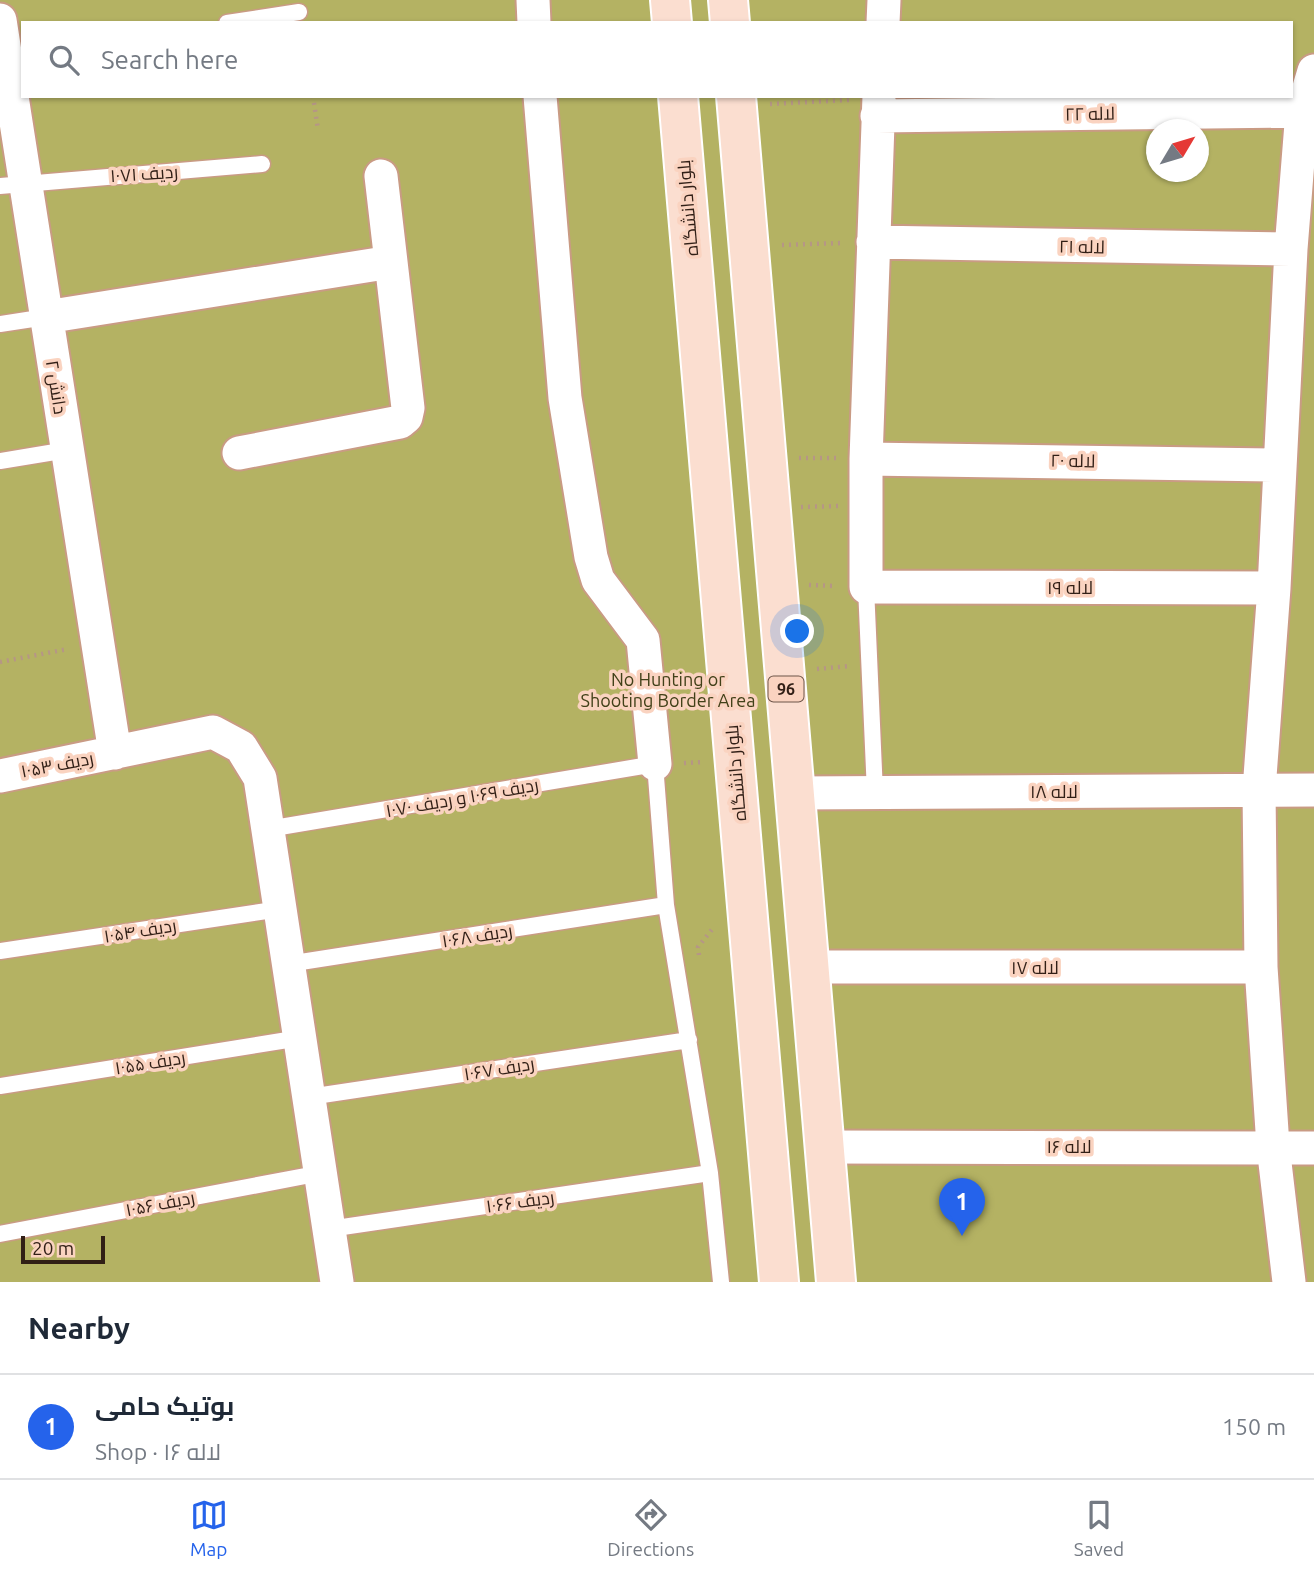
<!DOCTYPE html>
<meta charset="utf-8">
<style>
body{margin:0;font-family:Ubuntu,Cairo,sans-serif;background:#f6f6f7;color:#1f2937}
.compass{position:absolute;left:1146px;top:119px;width:63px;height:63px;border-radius:50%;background:#fff;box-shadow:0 2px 5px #0004;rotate:52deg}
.scale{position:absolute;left:21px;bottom:18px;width:84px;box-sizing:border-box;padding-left:7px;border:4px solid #311f16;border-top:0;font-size:19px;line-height:24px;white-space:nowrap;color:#311f16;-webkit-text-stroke:5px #fad3c0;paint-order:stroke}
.you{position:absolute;left:798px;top:632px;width:24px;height:24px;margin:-18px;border:5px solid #fff;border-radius:50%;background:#1a73e8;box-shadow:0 0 0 10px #1a73e833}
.badge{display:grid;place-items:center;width:46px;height:46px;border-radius:50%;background:#2563eb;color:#fff;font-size:23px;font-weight:700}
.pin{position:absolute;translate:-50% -58px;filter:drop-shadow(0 2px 4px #0008)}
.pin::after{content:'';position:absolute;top:37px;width:24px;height:21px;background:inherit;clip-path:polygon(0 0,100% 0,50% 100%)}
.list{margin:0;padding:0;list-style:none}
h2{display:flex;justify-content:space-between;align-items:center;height:91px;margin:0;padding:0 28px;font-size:30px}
h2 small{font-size:23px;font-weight:400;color:#747a83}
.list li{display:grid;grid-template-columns:46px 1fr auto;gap:21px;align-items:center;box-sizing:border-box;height:105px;padding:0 28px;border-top:2px solid #e0e1e3}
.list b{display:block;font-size:26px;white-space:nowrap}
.list p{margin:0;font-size:23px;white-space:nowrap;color:#747a83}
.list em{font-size:23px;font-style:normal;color:#747a83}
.icon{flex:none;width:38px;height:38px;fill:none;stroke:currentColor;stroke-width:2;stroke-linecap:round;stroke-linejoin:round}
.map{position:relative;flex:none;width:1314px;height:1282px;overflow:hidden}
.search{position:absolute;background:#fff;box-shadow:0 2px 5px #0004;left:21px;right:21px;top:21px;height:77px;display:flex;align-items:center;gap:18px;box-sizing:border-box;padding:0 24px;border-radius:0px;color:#747a83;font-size:26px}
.sheet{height:196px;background:#fff}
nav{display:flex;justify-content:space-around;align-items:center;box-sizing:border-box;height:98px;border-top:2px solid #e0e1e3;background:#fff;font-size:19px;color:#747a83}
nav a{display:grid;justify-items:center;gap:4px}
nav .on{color:#2563eb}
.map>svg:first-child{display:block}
.green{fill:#b4b263;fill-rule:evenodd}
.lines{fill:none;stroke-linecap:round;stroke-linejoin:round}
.lane-casing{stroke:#c99b84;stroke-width:19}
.street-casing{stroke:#c99b84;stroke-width:37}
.primary-casing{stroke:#fff;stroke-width:42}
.path{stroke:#b69686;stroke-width:4.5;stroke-dasharray:2 5;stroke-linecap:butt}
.lane{stroke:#fff;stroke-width:16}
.street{stroke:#fff;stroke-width:33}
.primary{stroke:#fbded0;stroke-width:38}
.labels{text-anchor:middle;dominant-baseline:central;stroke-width:7;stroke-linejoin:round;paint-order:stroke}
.shield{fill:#fad3c0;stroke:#6d5549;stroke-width:2}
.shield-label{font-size:16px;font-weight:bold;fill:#311f16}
.street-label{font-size:18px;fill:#311f16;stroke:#fad3c0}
.park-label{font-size:18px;fill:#414018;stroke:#fad3c0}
</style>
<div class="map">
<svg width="1314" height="1282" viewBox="0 0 1314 1282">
<rect width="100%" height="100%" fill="#fad3c0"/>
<!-- green -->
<path class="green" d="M0,0H1314V1282H0ZM23,23H1291V96H23ZM1156,130H1198V172H1156Z"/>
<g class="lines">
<!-- lane casing -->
<g class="lane-casing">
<path id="lane" d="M227,23L299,12
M0,186L262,164
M0,324L46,317
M0,461L67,450
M866,587L875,793
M268,829L655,764L666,905L710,1173L721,1282
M0,951L280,909
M288,964L666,905
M0,1086L300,1038
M309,1097L689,1040
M329,1229L710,1173
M0,1234L321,1173"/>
</g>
<!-- street casing -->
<g class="street-casing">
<path id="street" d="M533,0L534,23
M0,20L115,753
M883,23L884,0
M540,96L565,398L591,557L598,580L643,640L655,764
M879,96L866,459V587L1274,588
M877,116L1302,111
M873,242L1291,249
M46,317L391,262
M239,453L400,422L406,417L408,408L381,176
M866,459L1280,465
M0,776L213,732L241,747L260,778L337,1282
M795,793L1314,790
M810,967H1261
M825,1147L1314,1148
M1289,1282L1273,1146L1261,967L1259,790L1274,588L1291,249L1302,111L1314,71"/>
</g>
<!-- primary casing -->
<g class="primary-casing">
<path id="primary" d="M670,0L672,23
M728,0L730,23
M678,96L779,1282
M736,96L836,1282"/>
</g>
<!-- path -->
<path class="path" d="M313,96L318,130
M770,104L849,100
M782,245L843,243
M799,458H836
M801,507L838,506
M809,585L835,586
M0,662L68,649
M817,669L850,666
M684,763L703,762
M699,955L698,947L714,927"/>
<!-- lane -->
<use href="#lane" class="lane"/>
<!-- street -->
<use href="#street" class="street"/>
<!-- primary -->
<use href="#primary" class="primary"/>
</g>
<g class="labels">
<!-- shield labels -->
<rect class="shield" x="768.5" y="676.5" width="35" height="25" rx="5"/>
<g class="shield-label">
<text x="786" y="689">96</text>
</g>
<!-- street labels -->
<g class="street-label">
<text transform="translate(1090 113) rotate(-1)">لاله ۲۲</text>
<text transform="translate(144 173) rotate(-4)">ردیف ۱۰۷۱</text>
<text transform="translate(687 208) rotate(-95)">بلوار دانشگاه</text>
<text transform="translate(1082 246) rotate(1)">لاله ۲۱</text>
<text transform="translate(57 387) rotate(81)">دانش ۲</text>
<text transform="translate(1073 460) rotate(1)">لاله ۲۰</text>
<text x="1070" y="587">لاله ۱۹</text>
<text transform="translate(57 764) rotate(-11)">ردیف ۱۰۵۳</text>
<text transform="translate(735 773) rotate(-95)">بلوار دانشگاه</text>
<text x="1054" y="791">لاله ۱۸</text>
<text transform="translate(462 797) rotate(-10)">ردیف ۱۰۶۹ و ردیف ۱۰۷۰</text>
<text transform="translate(140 930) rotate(-9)">ردیف ۱۰۵۴</text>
<text transform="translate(477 935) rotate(-9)">ردیف ۱۰۶۸</text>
<text x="1035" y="967">لاله ۱۷</text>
<text transform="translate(150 1062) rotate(-9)">ردیف ۱۰۵۵</text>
<text transform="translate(499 1068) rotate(-9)">ردیف ۱۰۶۷</text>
<text x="1069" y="1146">لاله ۱۶</text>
<text transform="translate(520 1201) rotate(-8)">ردیف ۱۰۶۶</text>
<text transform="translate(160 1203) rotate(-11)">ردیف ۱۰۵۶</text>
</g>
<!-- park labels -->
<g class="park-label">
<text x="668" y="679">No Hunting or<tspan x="668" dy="21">Shooting Border Area</tspan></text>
</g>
</g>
</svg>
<svg class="compass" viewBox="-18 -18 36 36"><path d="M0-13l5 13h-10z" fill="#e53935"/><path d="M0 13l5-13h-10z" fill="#747a83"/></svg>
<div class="scale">20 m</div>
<div class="you"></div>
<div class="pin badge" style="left:962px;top:1236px">1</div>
<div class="search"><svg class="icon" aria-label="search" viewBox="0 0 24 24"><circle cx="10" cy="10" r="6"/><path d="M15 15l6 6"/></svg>Search here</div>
</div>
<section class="sheet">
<h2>Nearby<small></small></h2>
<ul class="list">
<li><span class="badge">1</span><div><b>بوتیک حامی</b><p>Shop · لاله ۱۶</p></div><em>150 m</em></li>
</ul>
</section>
<nav>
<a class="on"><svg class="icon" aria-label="map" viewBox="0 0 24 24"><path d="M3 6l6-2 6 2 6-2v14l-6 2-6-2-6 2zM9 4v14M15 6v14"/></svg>Map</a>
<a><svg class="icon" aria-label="directions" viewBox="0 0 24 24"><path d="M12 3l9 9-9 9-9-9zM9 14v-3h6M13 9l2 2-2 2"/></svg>Directions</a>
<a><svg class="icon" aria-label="saved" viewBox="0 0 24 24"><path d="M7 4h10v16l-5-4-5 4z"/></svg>Saved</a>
</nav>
